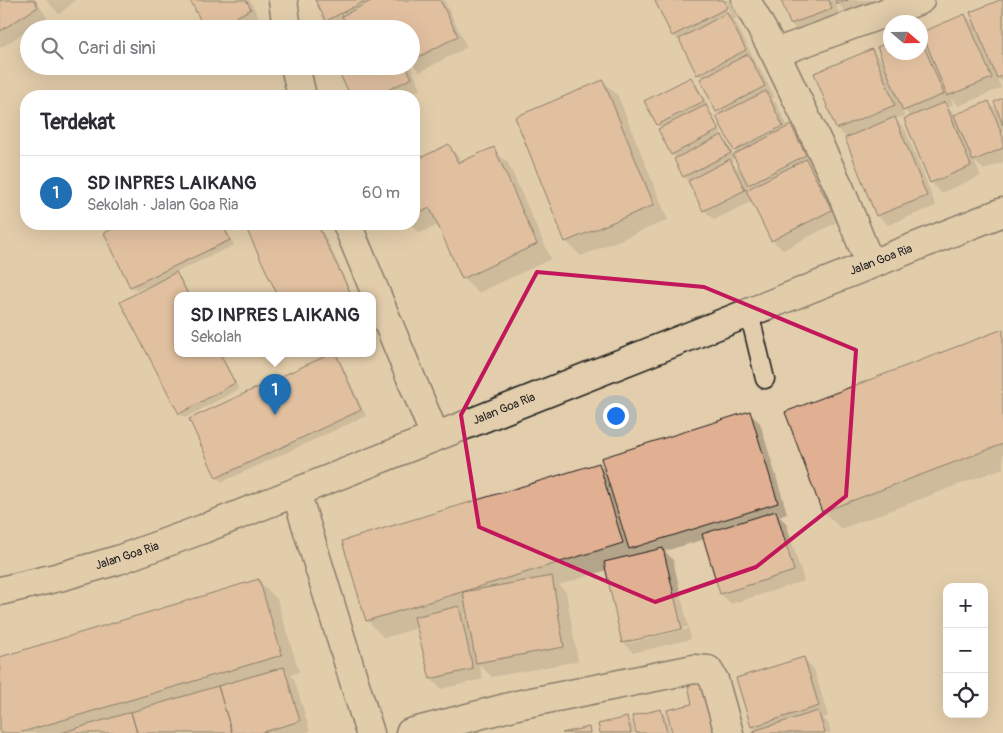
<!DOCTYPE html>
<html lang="id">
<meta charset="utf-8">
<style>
body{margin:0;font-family:Pangolin,sans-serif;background:#f7f7f7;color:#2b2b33}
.controls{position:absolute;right:15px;bottom:15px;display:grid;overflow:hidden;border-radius:10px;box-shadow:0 5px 20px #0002}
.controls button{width:45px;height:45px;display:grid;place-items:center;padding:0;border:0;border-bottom:1px solid #e1e1e2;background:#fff;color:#2b2b33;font:25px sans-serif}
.compass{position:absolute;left:883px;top:15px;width:45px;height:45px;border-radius:50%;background:#fff;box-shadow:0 5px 20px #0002;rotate:110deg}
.you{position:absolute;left:615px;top:415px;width:18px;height:18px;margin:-12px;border:4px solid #fff;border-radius:50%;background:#1a73e8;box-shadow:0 0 0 8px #1a73e833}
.badge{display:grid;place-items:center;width:32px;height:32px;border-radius:50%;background:#1f6fb2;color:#fff;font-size:16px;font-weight:700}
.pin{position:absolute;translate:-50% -41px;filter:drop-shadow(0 1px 2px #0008)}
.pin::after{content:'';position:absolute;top:26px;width:18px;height:15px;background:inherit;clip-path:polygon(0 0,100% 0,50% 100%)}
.popup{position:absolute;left:174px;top:292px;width:202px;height:65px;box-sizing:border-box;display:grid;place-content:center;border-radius:10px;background:#fff;filter:drop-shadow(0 1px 4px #0005);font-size:16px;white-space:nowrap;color:#7c7c81}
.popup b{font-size:19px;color:#2b2b33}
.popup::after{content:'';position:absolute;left:50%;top:100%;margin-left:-10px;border:10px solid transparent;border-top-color:#fff}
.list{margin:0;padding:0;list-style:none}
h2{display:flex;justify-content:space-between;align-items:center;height:65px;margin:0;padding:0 20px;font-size:21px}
h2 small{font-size:16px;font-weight:400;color:#7c7c81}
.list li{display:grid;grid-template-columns:32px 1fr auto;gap:15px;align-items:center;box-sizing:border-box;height:75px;padding:0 20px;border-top:1px solid #e1e1e2}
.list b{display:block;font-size:19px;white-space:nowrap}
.list p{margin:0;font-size:16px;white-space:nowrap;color:#7c7c81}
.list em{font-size:16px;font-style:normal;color:#7c7c81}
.icon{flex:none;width:28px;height:28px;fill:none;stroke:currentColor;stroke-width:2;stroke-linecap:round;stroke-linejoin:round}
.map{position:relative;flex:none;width:1003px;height:733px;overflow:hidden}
.search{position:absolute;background:#fff;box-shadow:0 5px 20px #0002;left:20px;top:20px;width:400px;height:55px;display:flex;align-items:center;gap:12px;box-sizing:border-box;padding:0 18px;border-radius:28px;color:#7c7c81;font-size:19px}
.panel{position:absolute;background:#fff;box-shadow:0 5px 20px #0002;left:20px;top:90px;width:400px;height:140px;border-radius:20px}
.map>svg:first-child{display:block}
.shadow{fill:#0003;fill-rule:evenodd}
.building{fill:#e1b093;stroke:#1c1c1c}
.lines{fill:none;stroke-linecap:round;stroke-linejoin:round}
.service-casing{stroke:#1c1c1c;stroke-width:21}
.minor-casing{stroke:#1c1c1c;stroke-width:31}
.secondary-casing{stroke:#1c1c1c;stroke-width:31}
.service{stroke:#e2cdac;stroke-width:18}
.minor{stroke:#e2cdac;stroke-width:28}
.secondary{stroke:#e2cdac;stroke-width:28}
.marked{fill:none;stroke:#c2185b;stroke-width:4;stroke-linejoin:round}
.labels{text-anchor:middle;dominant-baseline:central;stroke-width:5;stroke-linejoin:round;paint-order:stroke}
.street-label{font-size:12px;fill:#1c1c1c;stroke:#e2cdac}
</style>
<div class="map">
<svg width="1003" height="733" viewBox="0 0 1003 733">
<rect width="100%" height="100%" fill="#e2cdac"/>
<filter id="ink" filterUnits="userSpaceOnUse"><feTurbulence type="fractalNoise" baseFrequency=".02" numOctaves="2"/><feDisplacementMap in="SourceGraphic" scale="10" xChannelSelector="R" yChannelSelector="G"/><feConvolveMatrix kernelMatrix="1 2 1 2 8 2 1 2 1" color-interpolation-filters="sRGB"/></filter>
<g filter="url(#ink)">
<!-- shadow -->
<path class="shadow" d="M0,0H36L47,18L0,48Z
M46,0H76L59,14Z
M192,0H250L260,20L243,29H207Z
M317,0H444L467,47L420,72L411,63V29L348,25L341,29H335L327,21Z
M660,0H722L729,14L731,13L725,0H728L737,18L733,20L737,25L755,61H754L758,66L775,97L771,99L776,103L789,128L791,127L801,137L815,165L812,167L816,171L841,220L783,250L772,240L753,201L714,220L704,210L689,182L684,177L677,159L672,154L662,129L658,125L691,78L696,83L708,106L706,107L710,112L723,136H721L726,141L734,156L738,154L735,150L721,115L717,111L703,79L698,74L684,45L673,35ZM736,158L743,174L730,161ZM746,181L752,188L749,189Z
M782,0H834L841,19L801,34L791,24Z
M834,0H883L848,14Z
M1003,1V83L996,76L1001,88L959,106L951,98L953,105L948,107L956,115L988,102L1000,114L1003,100V162L984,170L974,161L981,176L941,193L931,182L911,117L901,107L905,116L895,119L905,129L936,206L888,225L877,215L847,138L837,129L815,74L872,51L885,64L879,48L890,43V52H920V35L927,41L965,15L978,28Z
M361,66H410L421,89L407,96H352L342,76Z
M603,81L618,96L668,220L581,256L566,241Z
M449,146L464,162L493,149L508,163L551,259L478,293L463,278L439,225L420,233L410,224H414V162Z
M126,224H224L234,245L175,273L181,278L190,296H178V354H221L239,389L185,418L180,413L148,288L147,286L136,291L131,286L106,233Z
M245,224H319L353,296H279Z
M1003,331V468L841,529L823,511Z
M333,354L339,358L366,416L222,482L217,477L191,420Z
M749,413L760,423L787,513L779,516L786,523L804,581L731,604L721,594L705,539L665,551L673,560L691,639L633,653L623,642L607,570L559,585L566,592L578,661L492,677L479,664L483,679L441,689L431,679L418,628L384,638L367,620L599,464L606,472ZM468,612L469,619L464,614ZM687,627L688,629L629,643V640Z
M259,581L277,599L299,672L290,675L294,679L310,731L304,733H0V658Z
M803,658L814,669L828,716L823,718L828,723L831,733H755L757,731L752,727Z
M660,711L666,716L670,733H638Z
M627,719L632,724L634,733H601Z
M472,724L481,733H443Z"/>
<!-- building -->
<path class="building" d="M0,0H34L38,7L0,31Z
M190,0H246L251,9L214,29H205Z
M315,0H367L326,21Z
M373,0H440L458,36L411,61V29H349L342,16Z
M657,0H724L727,8L672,36L655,1Z
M781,0H829L832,9L790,24Z
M835,0H848L837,4Z
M1000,0H1003V76L997,78L970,12Z
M727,13L746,50L697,75L679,39Z
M965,14L992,78L947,96L922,32Z
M920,37L944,94L903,111L877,47L890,42V52H920Z
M872,49L895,105L836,129L814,73Z
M748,54L765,86L716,112L700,79Z
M358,66H406L412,78L376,96H351L340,75Z
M691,77L704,101L657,125L644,101Z
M603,80L654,205L565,242L515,117Z
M766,91L783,126L734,151L716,116Z
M1003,98V125L994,102Z
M989,101L1003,137V148L973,161L954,115Z
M945,102L971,166L930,183L904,119Z
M706,105L719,130L671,155L658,129Z
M895,117L927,196L876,216L845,138Z
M791,125L806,155L748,185L733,155Z
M722,135L731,153L683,177L674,159Z
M449,144L458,163L494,147L537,244L462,279L430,208L414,215V161Z
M730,159L745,190L703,211L688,181Z
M806,159L832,210L771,241L746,190Z
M123,224H222L230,240L130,287L104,233Z
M244,224H317L352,296H278Z
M176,272L189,296H178V354H220L235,383L179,414L120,302Z
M1003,329V444L822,512L785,412Z
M330,354H336L361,410L216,478L189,419Z
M750,411L778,503L629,549L601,458Z
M599,463L623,543L366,621L342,541Z
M776,511L794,571L720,594L702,534Z
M663,548L682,629L622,643L604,562Z
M552,576L564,647L476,663L463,592Z
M259,579L282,655L19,733H0V657Z
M459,606L473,669L430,679L414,617Z
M804,657L819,706L751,727L736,678Z
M284,667L300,721L260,733H232L218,686Z
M706,681L718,733H672L667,710L692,704L688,685Z
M218,686L232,733H137L131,712Z
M661,709L667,733H636L632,716Z
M818,711L825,733H754L753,731Z
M131,712L137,733H61Z
M627,717L631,733H600L598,724Z
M589,727L590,733H562Z"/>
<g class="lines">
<!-- service casing -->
<g class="service-casing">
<path id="service" d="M749,312L765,379"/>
</g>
<!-- minor casing -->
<g class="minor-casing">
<path id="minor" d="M283,0L287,29
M746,0L775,53L840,189L870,264
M775,53L920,0
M295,66L302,96
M347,224L435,436
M296,492L370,733
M410,733L517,705L694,669L708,670L714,680L729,733"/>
</g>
<!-- secondary casing -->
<g class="secondary-casing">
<path id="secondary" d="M0,591L59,577L118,560L203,529L1003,212"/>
</g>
<!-- service -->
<use href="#service" class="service"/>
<!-- minor -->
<use href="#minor" class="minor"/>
<!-- secondary -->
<use href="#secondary" class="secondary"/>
</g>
</g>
<!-- marked area -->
<path d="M0 0H1003V733H0ZM537,272L704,287L856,350L846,496L756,567L655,602L479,527L461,415Z" fill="#e2cdac" fill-opacity=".55" fill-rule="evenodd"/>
<path class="marked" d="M537,272L704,287L856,350L846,496L756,567L655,602L479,527L461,415Z"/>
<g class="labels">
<!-- street labels -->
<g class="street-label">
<text transform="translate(881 260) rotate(-21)">Jalan Goa Ria</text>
<text transform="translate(504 409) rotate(-22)">Jalan Goa Ria</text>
<text transform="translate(127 556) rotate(-18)">Jalan Goa Ria</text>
</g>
</g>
</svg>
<div class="controls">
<button>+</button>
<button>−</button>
<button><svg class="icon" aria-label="locate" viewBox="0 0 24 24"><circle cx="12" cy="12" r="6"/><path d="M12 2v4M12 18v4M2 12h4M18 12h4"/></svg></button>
</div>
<svg class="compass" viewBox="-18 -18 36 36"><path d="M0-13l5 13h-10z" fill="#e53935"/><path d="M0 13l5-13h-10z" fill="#7c7c81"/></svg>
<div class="you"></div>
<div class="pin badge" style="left:275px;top:415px">1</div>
<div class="popup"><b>SD INPRES LAIKANG</b>Sekolah</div>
<div class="search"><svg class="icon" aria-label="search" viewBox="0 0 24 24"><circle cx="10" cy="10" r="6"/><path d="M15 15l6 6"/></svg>Cari di sini</div>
<section class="panel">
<h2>Terdekat<small></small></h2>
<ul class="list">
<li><span class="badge">1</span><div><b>SD INPRES LAIKANG</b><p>Sekolah · Jalan Goa Ria</p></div><em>60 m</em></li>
</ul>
</section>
</div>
